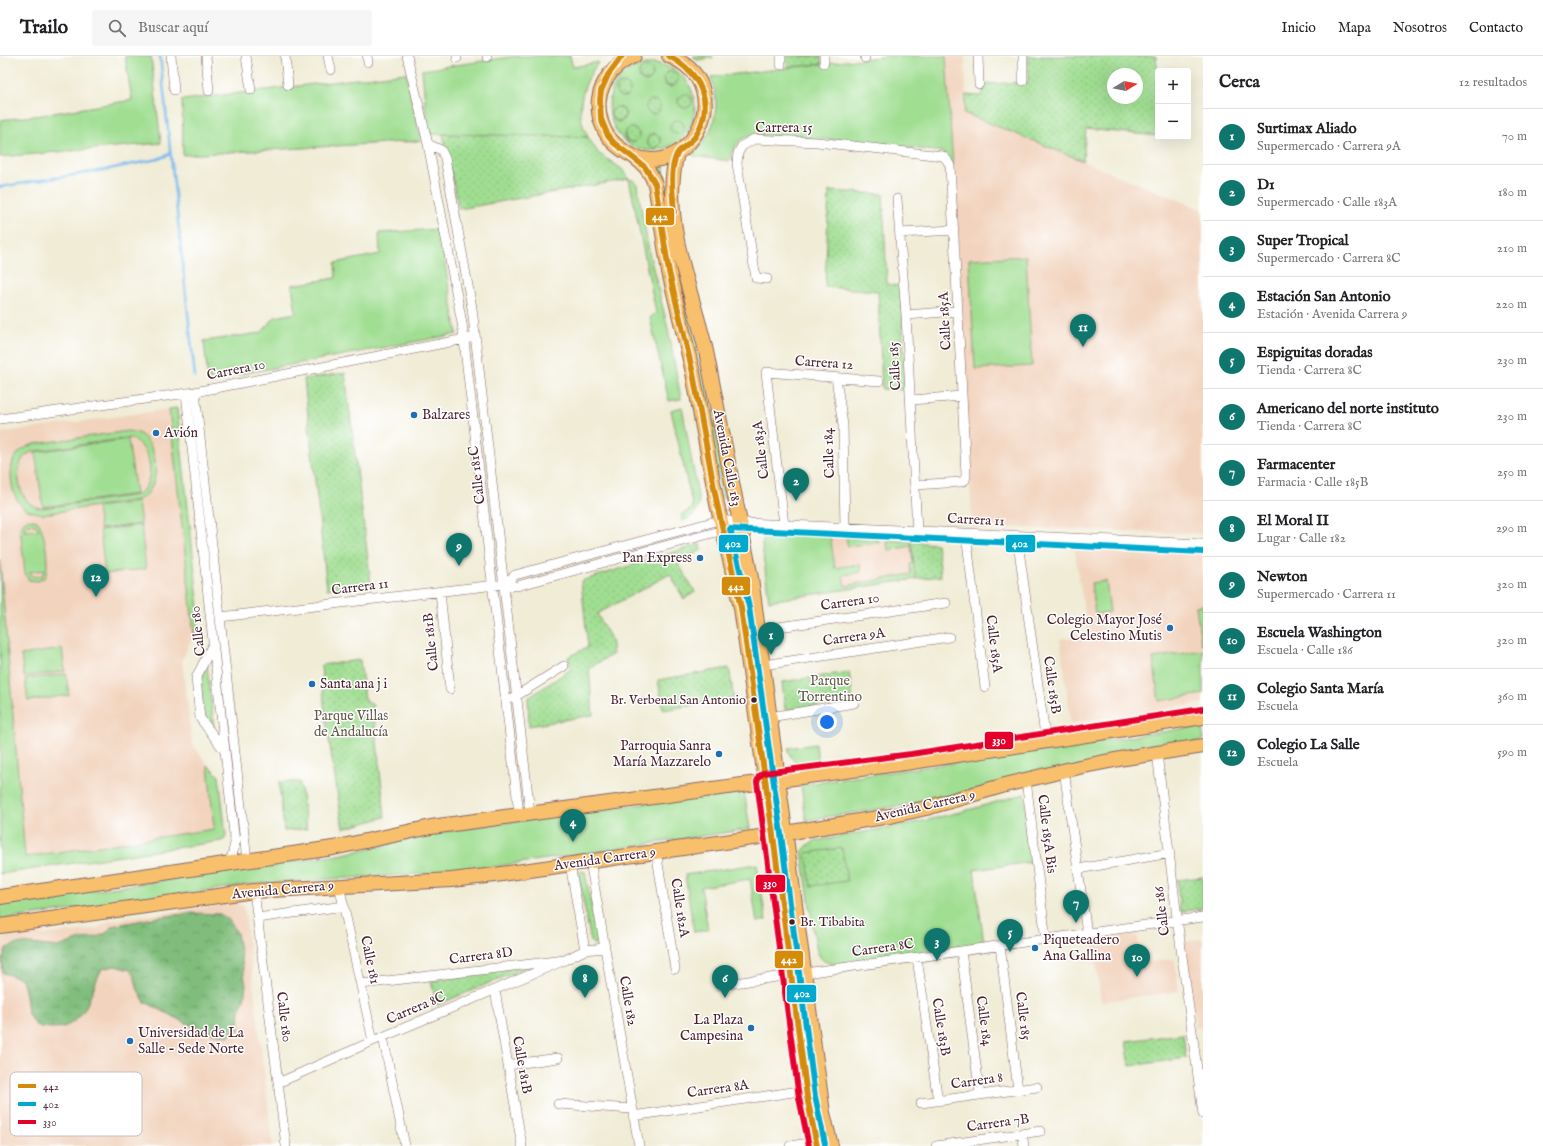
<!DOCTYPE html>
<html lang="es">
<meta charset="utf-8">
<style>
body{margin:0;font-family:"IM FELL English",serif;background:#f6f6f6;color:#202124}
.controls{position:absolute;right:12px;top:12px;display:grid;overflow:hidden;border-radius:4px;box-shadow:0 4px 16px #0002}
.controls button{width:36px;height:36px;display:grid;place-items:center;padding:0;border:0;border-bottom:1px solid #e0e0e0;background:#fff;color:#202124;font:20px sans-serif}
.compass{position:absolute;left:1107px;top:12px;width:36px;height:36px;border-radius:50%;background:#fff;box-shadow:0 4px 16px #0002;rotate:80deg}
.you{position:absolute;left:827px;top:666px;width:14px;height:14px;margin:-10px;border:3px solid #fff;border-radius:50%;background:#1a73e8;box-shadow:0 0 0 6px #1a73e833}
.badge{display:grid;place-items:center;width:26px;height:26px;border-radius:50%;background:#0f766e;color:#fff;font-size:13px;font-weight:700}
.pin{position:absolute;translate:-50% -33px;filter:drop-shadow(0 1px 2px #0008)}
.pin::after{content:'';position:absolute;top:21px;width:14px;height:12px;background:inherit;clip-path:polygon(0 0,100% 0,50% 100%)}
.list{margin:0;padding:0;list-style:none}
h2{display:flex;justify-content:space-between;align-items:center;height:52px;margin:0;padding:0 16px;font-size:17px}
h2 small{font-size:13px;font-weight:400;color:#757577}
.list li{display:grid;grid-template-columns:26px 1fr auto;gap:12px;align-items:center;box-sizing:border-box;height:56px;padding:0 16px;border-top:1px solid #e0e0e0}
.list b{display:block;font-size:15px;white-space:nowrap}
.list p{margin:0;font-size:13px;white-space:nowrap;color:#757577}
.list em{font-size:13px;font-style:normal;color:#757577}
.icon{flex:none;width:22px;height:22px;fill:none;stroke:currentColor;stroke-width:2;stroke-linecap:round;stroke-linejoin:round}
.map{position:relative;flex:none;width:1203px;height:1090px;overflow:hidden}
header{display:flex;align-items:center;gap:24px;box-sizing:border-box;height:56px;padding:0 20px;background:#fff;border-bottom:1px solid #e0e0e0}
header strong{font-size:19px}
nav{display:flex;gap:22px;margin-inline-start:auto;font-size:14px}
.search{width:280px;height:36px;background:#f6f6f6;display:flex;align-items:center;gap:10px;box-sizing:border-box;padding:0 14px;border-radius:4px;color:#757577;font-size:15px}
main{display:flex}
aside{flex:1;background:#fff}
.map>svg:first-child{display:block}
.built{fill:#f2d4be}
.grass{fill:#a0de92;stroke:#757e5e;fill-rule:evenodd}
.forest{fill:url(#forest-crowns);stroke:#656e54}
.park{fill:url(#park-dots);stroke:#757e5e;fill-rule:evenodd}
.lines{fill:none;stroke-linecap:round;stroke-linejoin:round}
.stream{stroke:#79b8ed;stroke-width:2.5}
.street-casing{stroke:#846767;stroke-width:10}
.primary-casing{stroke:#846767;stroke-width:16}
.street{stroke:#fff;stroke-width:9}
.primary{stroke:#f8bf6c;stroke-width:14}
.bus-1-casing{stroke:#fff;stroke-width:9}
.bus-2-casing{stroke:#fff;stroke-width:9}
.bus-3-casing{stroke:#fff;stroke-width:9}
.bus-1{stroke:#d48b09;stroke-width:6}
.bus-2{stroke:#00a9ce;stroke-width:6}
.bus-3{stroke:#e4002b;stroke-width:6}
.poi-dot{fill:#1f6fb2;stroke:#fff;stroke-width:1.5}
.bus-dot{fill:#4a1f2b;stroke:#fff;stroke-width:1.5}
.labels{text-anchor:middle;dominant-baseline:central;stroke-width:3;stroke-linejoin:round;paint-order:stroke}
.bus-label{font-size:13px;fill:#4a1f2b;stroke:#fff;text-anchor:end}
.street-label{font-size:14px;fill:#4a1f2b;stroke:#fff}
.poi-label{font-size:14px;fill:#4a1f2b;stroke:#fff;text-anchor:start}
.park-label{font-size:14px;fill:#64584a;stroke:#fff}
.key{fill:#fff;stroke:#c9bcbf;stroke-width:1}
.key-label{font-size:11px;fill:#4a1f2b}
.line-badge{stroke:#fff;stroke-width:1.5}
.badge-label{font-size:11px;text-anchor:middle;font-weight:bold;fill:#fff}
</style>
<header>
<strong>Trailo</strong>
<div class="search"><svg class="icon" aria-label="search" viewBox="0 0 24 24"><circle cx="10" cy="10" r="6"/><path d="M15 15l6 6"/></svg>Buscar aquí</div>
<nav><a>Inicio</a><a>Mapa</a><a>Nosotros</a><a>Contacto</a></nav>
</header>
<main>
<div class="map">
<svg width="1203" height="1090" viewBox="0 0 1203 1090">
<defs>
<pattern id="forest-crowns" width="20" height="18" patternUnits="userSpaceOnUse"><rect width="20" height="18" fill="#80bd7c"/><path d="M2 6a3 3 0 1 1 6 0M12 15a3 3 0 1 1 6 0" fill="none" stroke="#6b9966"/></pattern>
<pattern id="park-dots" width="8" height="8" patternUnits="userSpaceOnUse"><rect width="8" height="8" fill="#a0de92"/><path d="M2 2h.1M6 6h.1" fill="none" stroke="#8bbe7e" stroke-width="1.8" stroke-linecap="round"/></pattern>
</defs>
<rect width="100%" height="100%" fill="#fff"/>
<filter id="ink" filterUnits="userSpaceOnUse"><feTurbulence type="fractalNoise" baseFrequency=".025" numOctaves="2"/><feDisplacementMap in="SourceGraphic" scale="8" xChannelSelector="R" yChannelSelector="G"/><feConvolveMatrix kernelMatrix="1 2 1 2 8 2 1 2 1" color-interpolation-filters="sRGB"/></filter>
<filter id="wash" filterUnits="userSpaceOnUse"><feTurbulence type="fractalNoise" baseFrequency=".012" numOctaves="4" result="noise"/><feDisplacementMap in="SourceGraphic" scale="16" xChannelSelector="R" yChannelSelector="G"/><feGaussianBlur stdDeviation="0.9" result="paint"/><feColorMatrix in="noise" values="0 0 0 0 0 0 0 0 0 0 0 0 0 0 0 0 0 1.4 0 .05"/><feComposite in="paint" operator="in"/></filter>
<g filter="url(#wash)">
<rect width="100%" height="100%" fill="#f0ecd6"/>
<!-- built -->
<path class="built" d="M946,0H965L966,39L964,57L1203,154V478L972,470L950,52Z
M169,353L194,578L182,604L192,687L208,709L214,773L25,801L0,505V377Z
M775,475L911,486L916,523L769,545L762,489L764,480L768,477Z
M1074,491L1203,497V647L1071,667L1060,583L1088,578Z
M236,847L244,850L273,1090H0V881L28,876L45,879L96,873L109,865Z
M1137,878L1142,907L1174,903L1179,935L1101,946L1093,885Z
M1203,883V971L1196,972L1183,886Z"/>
<!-- grass -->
<path class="grass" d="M125,0H151L161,87L0,101V64L42,59L132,44Z
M517,0H570L573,11L599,6C586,22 577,45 582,66C583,71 586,76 588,81L428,78L422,14Z
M693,0H712L713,2L697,4Z
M888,0H946L953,110L942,96L936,95C886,89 836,83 786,81C775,80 757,78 747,81C736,84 733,96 729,105L693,100C714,76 722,53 711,21Z
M656,7C661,9 667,10 671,12C693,23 701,49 690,72C685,82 674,90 662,93C607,106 587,24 641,9C646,7 652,8 656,7ZM646,11L652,14L653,19L649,25L645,26L640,23L639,17ZM668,16H673L674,30L670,31L665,29L663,22ZM612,54L625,56C626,62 623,66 617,66L611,61ZM625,75L639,82L635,86L626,85L624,80ZM654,77L661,83L659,90L653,92L647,88L649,79Z
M406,17L421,85L183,99L182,44Z
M664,109C663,176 687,242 702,306C713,350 719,397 726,441L722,442L676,216L662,129L656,111Z
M629,123L635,125L637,129L650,201L667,268L681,343L669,345L650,262L656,256Z
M439,173L457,278L208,324L204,285L261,277L275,261L296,257L292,229L336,222L335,207L380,198L379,177Z
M1026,200L1032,310L975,313L969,203Z
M193,347L241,783L238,784L190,348Z
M682,351L699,445C698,456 693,461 682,465L681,459L693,452L671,354Z
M177,352L200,562L194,578L169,353Z
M128,375C132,376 136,376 140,378C158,390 160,421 148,437C145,441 141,442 138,444L43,458C36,456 29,456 23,451C11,441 8,416 14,403C18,395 26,391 34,388ZM129,382C148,387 156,416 144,433C142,435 139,437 137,439L43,452C40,452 36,451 34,450C18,442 13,411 26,399C29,397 32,396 35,395Z
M128,383L136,438L43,451L35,396Z
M138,446L141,468L100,473L97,451Z
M29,463L37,465C45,472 50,512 45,521L38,525L29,524L25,517L20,471L25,465ZM30,468L35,469L39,473L24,475L25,470ZM44,514L42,519C37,522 32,521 29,516Z
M141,469L146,513L105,518L100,474Z
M775,475L830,479L835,512L860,508L861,516L843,519L845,530L911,518L910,508L913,507L911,490L888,494L887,484L911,486L916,523L769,545L762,489C763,480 766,477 775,475Z
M846,481L879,484V487L848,490Z
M738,495L747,533L749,558L744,534L735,496Z
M0,505L25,801L214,773L208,709L219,720L226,779L225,783L221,785L0,818Z
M1106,525L1110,556L1095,558L1091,527Z
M1203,549V588H1201L1196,550Z
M62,593L65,615L24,621L21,599Z
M1203,594V638L1159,645L1153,602Z
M207,609L214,672L204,661L200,622Z
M66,618L69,639L28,645L25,623Z
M1203,670V684L906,749L806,764L801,729Z
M816,688L818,706C803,707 791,711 788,692Z
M744,734L750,773L458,816L328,823L252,828L0,864V848L339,799L452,774Z
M1024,738L1032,806L974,814L984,887L835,908C823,907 819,902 816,891L802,796L808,789L816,785L928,764L972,753Z
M757,808L766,864L757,866L750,823L701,831L708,874L694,876L685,819Z
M582,815L585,816L598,885L595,889L591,886L578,817Z"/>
<!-- forest -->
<path class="forest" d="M192,857L220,858L229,864L237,877L246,929L244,944L240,953L239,974L229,980L202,975L145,946L138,934L134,919L130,914L115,910L102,913C90,934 89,963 63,971C55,973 45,971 37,971L28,958L26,939L22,923L3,917L2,905L6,892L21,887L58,891L81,883L96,881L106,877L112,870L159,861Z"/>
<!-- park -->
<path class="park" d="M785,0H821L822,8L787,11Z
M1028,0H1156L1158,19V80L1086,73L1083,105L964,57L966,39L982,40L983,28L1028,26ZM1113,18H1137V42H1113Z
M639 18a7 7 0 1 1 14 0a7 7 0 1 1-14 0Z
M664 23a7 7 0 1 1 14 0a7 7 0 1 1-14 0Z
M616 34a7 7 0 1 1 14 0a7 7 0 1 1-14 0Z
M678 45a7 7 0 1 1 14 0a7 7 0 1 1-14 0Z
M646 51a7 7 0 1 1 14 0a7 7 0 1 1-14 0Z
M611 58a7 7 0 1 1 14 0a7 7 0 1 1-14 0Z
M670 71a7 7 0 1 1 14 0a7 7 0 1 1-14 0Z
M625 79a7 7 0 1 1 14 0a7 7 0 1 1-14 0Z
M647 85a7 7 0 1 1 14 0a7 7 0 1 1-14 0Z
M443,78L588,81L598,97L622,113L629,123L459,153Z
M829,135L883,138L887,228L901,230L905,334L882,333L878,235L825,231Z
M345,317L371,528L327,533L304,323Z
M911,486L937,488L941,520L916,523Z
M700,488L701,494L678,507L695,536L684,543L670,518L597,558L611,583L613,598L589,612L593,659L529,670L528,642L571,613L568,601L588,591L581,525Z
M360,604L365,645L373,649L385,761L343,773L325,658L321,609Z
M729,612L734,643L663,654L658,624Z
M849,616L853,645L785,654L782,626Z
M279,726H300L307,773L284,775Z
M842,792L847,825L811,830L806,797Z
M1203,821V852L1180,856L1177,824Z
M532,909L437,949L431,925Z
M1183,978L1186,1002L1130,1010L1126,985Z"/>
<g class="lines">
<!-- stream -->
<path class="stream" d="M160,0L195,321
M0,131L104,114L158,103L170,98"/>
</g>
</g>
<g filter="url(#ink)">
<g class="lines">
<!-- street casing -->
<g class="street-casing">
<path id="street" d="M171,0L174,34
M206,0L209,35
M246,0L251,34
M285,0L288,29
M328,0L331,14
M367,0L368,6
M407,0L428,88L462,267L519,758
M457,0V2
M487,0V1
M781,0V9
M824,0V7
M865,0V2
M978,0L979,28
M1023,0V25
M428,88L441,94L445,102L472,252L530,757
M897,143L906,259L917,475
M900,177L954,174
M767,223L756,222L737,108L738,97L742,90L754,83L817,86L943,100L947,104L950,110L956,218L966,419L965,424L961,426L915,429
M906,259L958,255
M836,322L843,369L845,471
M195,336L247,805
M186,337L235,787L232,800L227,808
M911,344L962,340
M0,363L195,336L470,282
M784,469L766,316L879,325
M966,478L985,631
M1017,480L1046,686
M504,528L515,519L720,464L747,467L1203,488
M440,536L450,633
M220,561L504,528L517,530L742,469
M758,574L946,547
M213,588L196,622L200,662L224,694
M763,609L949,581
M513,642L564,610
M770,661L854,647
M1157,697L1178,870L1203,1058
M1064,714L1087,878
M1026,724L1046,884
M656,795L675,913
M590,805L639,1090
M570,808L585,894
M1078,813L1170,797
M339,829L373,985
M254,835L286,1090
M257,862L344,850
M1000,890L1018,1034
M961,895L980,1039
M917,902L938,1045
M805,917L1203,861
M361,928L565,904L585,894L604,892
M720,929L791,919
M495,934L522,1090
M383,981L405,1090
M508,1009L558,1002
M278,1027L373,985L565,904
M921,1047L1037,1031
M558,1048L632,1053
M633,1060L806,1034
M1022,1077L1024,1090
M790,1090L815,1086
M936,1090L1041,1075"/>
</g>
<!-- primary casing -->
<g class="primary-casing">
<path id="primary" d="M634,0C616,7 602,23 599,43C597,59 603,78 616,89C680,144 748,32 669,0
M677,97C660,164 691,230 706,295L751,522L823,1057L831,1090
M633,100C644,108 650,115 655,128L669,216L693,317L717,448L741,552L773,779L807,1041L817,1090
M0,841L333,792L431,771L912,706L1203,661
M0,870L254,835L451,824L495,819L773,779L890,760L926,752L1005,729L1079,711L1125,702L1203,690"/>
</g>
<!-- street -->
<use href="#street" class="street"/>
<!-- primary -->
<use href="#primary" class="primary"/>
<!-- bus-1 casing -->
<g class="bus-1-casing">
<path id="bus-1" d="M622,0L608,19L601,35L600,44L601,63L608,80L614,87L645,111L655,128L669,216L693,317L717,448L741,552L773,779L807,1041L817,1090
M669,0C699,16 716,47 696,79C692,87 680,92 677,98C669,114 673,139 674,156"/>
</g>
<!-- bus-2 casing -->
<g class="bus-2-casing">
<path id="bus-2" d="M825,1088L815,1040L781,778L749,551L730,473L1203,496"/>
</g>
<!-- bus-3 casing -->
<g class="bus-3-casing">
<path id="bus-3" d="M809,1090L799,1042L757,726L759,720L764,717L911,698L1202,653"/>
</g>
<!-- bus-1 -->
<use href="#bus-1" class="bus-1"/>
<!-- bus-2 -->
<use href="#bus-2" class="bus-2"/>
<!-- bus-3 -->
<use href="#bus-3" class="bus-3"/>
</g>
</g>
<!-- markers -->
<g class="poi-dot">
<circle cx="414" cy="359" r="4"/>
<circle cx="156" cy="377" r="4"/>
<circle cx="700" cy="502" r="4"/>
<circle cx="1170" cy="572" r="4"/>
<circle cx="312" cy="628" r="4"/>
<circle cx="719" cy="698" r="4"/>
<circle cx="1035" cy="892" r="4"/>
<circle cx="751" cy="972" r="4"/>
<circle cx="130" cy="985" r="4"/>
</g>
<g class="bus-dot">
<circle cx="754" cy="644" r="3.5"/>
<circle cx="792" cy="866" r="3.5"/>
</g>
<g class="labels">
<!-- bus labels -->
<g class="bus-label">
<text x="746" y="644">Br. Verbenal San Antonio</text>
<text x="800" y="866" text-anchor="start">Br. Tibabita</text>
</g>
<!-- street labels -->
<g class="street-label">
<text x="784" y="72">Carrera 15</text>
<text transform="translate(945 265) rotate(-93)">Calle 185A</text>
<text transform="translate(824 307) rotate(4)">Carrera 12</text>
<text transform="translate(895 310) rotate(-93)">Calle 185</text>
<text transform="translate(236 314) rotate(-11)">Carrera 10</text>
<text transform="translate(761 394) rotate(-97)">Calle 183A</text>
<text transform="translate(829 397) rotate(-92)">Calle 184</text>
<text transform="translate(727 402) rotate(79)">Avenida Calle 183</text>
<text transform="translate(477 419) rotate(-97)">Calle 181C</text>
<text transform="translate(976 464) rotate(3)">Carrera 11</text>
<text transform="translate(360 531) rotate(-7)">Carrera 11</text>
<text transform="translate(850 546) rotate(-8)">Carrera 10</text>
<text transform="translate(198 575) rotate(-96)">Calle 180</text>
<text transform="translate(854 581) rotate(-8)">Carrera 9A</text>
<text transform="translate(431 586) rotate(-96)">Calle 181B</text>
<text transform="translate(994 588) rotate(83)">Calle 185A</text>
<text transform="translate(1052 629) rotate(82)">Calle 185B</text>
<text transform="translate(925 750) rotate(-13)">Avenida Carrera 9</text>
<text transform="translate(1047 778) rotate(83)">Calle 185A Bis</text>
<text transform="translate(605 803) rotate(-8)">Avenida Carrera 9</text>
<text transform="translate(283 834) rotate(-5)">Avenida Carrera 9</text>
<text transform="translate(680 852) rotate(81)">Calle 182A</text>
<text transform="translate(1162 855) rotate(-97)">Calle 186</text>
<text transform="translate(883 892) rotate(-8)">Carrera 8C</text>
<text transform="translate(481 900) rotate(-7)">Carrera 8D</text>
<text transform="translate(370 904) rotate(78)">Calle 181</text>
<text transform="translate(628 945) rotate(80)">Calle 182</text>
<text transform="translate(416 952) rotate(-23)">Carrera 8C</text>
<text transform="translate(1023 960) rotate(83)">Calle 185</text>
<text transform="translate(284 961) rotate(83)">Calle 180</text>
<text transform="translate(984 965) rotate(82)">Calle 184</text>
<text transform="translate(941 971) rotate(81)">Calle 183B</text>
<text transform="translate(522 1009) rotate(80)">Calle 181B</text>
<text transform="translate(977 1025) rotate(-8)">Carrera 8</text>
<text transform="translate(718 1033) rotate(-8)">Carrera 8A</text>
<text transform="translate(998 1067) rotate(-8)">Carrera 7B</text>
</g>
<!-- poi labels -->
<g class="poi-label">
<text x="422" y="359">Balzares</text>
<text x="164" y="377">Avión</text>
<text x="692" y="502" text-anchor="end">Pan Express</text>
<text x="1162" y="564" text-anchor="end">Colegio Mayor José<tspan x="1162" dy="16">Celestino Mutis</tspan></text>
<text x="320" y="628">Santa ana j i</text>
<text x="711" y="690" text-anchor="end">Parroquia Sanra<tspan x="711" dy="16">María Mazzarelo</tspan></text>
<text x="1043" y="884">Piqueteadero<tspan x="1043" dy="16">Ana Gallina</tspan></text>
<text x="743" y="964" text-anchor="end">La Plaza<tspan x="743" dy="16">Campesina</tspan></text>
<text x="138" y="977">Universidad de La<tspan x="138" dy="16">Salle - Sede Norte</tspan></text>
</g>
<!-- park labels -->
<g class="park-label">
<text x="830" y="625">Parque<tspan x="830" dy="16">Torrentino</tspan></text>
<text x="351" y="660">Parque Villas<tspan x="351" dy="16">de Andalucía</tspan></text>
</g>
</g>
<!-- legend -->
<rect x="10" y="1016" width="132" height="64" rx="6" class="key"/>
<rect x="18" y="1028" width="18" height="4" fill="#d48b09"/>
<rect x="18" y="1046" width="18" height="4" fill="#00a9ce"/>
<rect x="18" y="1064" width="18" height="4" fill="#e4002b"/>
<g class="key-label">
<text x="43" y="1034">442</text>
<text x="43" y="1052">402</text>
<text x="43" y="1070">330</text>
</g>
<g class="line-badge">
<rect x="645" y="151" width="30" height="19" rx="4" fill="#d48b09"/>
<rect x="1005" y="478" width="31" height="19" rx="4" fill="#00a9ce"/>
<rect x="718" y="478" width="31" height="19" rx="4" fill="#00a9ce"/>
<rect x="721" y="520" width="30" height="20" rx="4" fill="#d48b09"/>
<rect x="984" y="675" width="30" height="19" rx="4" fill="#e4002b"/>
<rect x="755" y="818" width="31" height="19" rx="4" fill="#e4002b"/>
<rect x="774" y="894" width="30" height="19" rx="4" fill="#d48b09"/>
<rect x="786" y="928" width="31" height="19" rx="4" fill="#00a9ce"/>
</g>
<g class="badge-label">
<text x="660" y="164">442</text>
<text x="1020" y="491">402</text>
<text x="733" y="491">402</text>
<text x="736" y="534">442</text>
<text x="999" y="688">330</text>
<text x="770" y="831">330</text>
<text x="789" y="907">442</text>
<text x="802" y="941">402</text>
</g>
</svg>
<div class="controls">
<button>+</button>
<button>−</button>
</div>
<svg class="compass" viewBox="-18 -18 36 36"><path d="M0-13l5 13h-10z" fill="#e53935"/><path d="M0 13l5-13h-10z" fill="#757577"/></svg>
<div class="you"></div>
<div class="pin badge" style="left:771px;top:599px">1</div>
<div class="pin badge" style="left:796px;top:445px">2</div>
<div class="pin badge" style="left:937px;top:905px">3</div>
<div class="pin badge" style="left:573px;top:786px">4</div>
<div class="pin badge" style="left:1010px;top:896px">5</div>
<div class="pin badge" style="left:725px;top:942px">6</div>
<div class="pin badge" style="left:1076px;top:867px">7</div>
<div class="pin badge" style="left:585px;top:942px">8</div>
<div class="pin badge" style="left:459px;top:510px">9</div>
<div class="pin badge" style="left:1137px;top:921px">10</div>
<div class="pin badge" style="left:1083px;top:291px">11</div>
<div class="pin badge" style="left:96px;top:541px">12</div>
</div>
<aside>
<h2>Cerca<small>12 resultados</small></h2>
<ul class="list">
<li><span class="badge">1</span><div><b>Surtimax Aliado</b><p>Supermercado · Carrera 9A</p></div><em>70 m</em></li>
<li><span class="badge">2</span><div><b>D1</b><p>Supermercado · Calle 183A</p></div><em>180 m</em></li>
<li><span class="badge">3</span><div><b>Super Tropical</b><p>Supermercado · Carrera 8C</p></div><em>210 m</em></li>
<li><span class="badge">4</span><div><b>Estación San Antonio</b><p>Estación · Avenida Carrera 9</p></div><em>220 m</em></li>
<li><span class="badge">5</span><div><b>Espiguitas doradas</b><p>Tienda · Carrera 8C</p></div><em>230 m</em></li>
<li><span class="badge">6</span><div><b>Americano del norte instituto</b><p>Tienda · Carrera 8C</p></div><em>230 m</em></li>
<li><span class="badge">7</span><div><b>Farmacenter</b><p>Farmacia · Calle 185B</p></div><em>250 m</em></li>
<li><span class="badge">8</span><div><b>El Moral II</b><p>Lugar · Calle 182</p></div><em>290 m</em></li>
<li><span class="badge">9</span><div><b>Newton</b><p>Supermercado · Carrera 11</p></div><em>320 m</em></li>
<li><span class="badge">10</span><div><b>Escuela Washington</b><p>Escuela · Calle 186</p></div><em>320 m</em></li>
<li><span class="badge">11</span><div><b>Colegio Santa María</b><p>Escuela</p></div><em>360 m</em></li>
<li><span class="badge">12</span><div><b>Colegio La Salle</b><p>Escuela</p></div><em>590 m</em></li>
</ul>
</aside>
</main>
